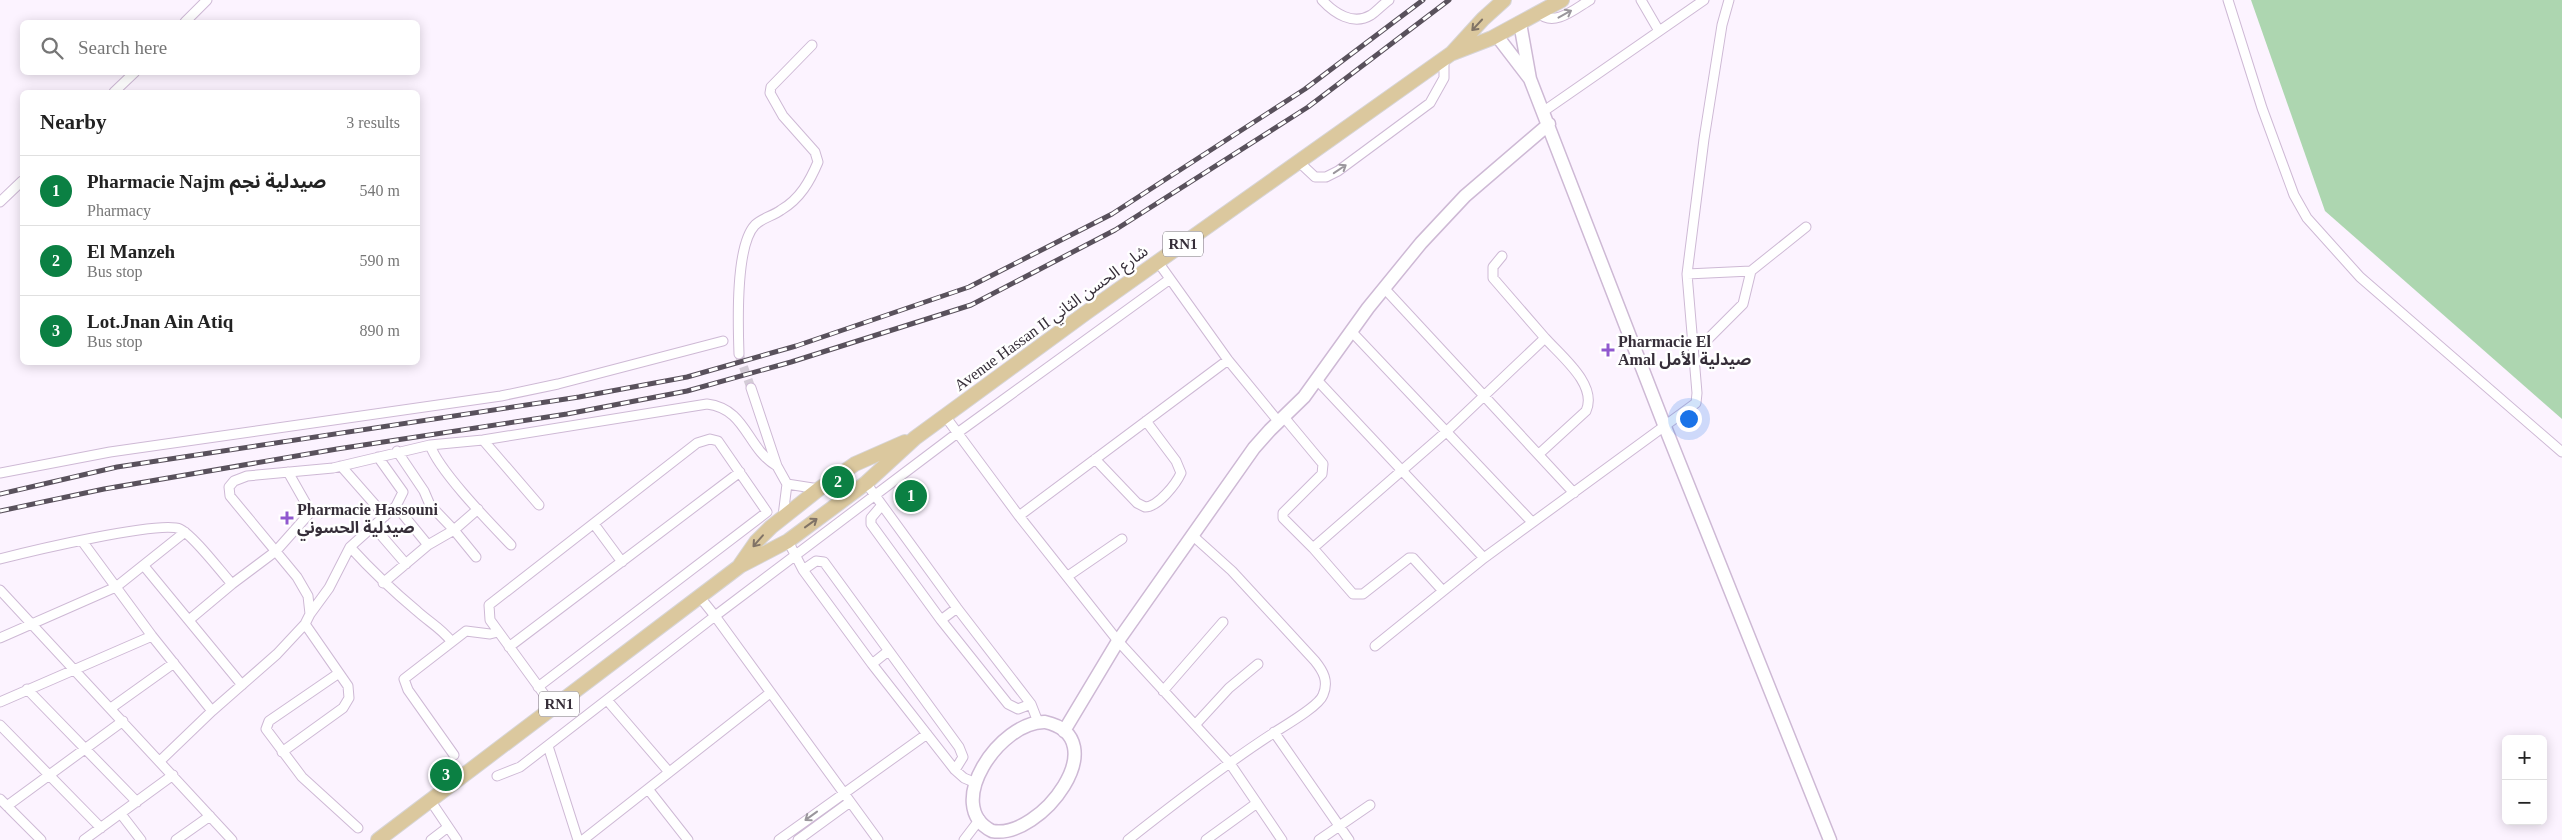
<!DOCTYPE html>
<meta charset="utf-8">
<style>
body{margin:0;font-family:"Times New Roman","Noto Sans Arabic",serif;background:#f2f2f2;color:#222}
.controls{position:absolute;right:15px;bottom:15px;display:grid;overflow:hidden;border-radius:8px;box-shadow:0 2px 12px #0003}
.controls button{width:45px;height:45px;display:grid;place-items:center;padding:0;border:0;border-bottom:1px solid #e0e0e0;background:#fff;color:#222;font:25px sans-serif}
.you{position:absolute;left:1688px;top:418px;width:18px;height:18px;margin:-12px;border:4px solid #fff;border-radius:50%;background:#1a73e8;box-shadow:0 0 0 8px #1a73e833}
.badge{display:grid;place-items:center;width:32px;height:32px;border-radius:50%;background:#0b8043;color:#fff;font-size:16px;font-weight:700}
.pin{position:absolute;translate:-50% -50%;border:2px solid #fff;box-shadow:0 1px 5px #0006}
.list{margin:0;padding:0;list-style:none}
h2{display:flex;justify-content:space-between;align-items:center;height:65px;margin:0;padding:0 20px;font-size:21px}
h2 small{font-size:16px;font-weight:400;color:#767676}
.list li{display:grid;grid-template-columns:32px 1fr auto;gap:15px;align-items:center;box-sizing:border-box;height:70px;padding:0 20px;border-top:1px solid #e0e0e0}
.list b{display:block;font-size:19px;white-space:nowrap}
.list p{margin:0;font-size:16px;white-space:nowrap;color:#767676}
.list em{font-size:16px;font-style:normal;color:#767676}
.icon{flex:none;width:28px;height:28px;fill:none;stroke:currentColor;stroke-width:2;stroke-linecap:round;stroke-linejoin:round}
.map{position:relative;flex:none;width:2562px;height:840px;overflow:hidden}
.search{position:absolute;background:#fff;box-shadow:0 2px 12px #0003;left:20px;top:20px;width:400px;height:55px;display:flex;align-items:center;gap:12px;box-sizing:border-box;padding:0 18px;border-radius:8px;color:#767676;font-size:19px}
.panel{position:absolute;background:#fff;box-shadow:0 2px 12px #0003;left:20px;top:90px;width:400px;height:275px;border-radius:8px}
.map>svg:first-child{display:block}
.green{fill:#add6b0}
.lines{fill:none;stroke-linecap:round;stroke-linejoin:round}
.street-tunnel{stroke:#d4ccd7;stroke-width:9;stroke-dasharray:9 4.5;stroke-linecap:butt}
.street-casing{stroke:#ceb9d5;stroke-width:11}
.secondary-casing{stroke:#ceb9d5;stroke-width:15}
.primary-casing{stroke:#d7d5d7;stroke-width:16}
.street{stroke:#fff;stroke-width:9}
.secondary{stroke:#fff;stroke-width:12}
.primary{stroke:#dbc89e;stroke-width:14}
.rail-casing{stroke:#59515c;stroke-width:5}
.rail{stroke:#fff;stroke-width:3;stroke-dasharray:9;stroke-linecap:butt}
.oneway{stroke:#9a969c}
.oneway2{stroke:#807366}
.poi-dot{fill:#9058cf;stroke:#fff;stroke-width:2}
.labels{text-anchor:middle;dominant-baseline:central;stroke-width:5;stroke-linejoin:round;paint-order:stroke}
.shield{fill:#fff;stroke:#726d74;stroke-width:1}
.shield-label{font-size:15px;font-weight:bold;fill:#362e39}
.street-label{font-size:16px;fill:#362e39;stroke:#fff}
.poi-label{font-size:16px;font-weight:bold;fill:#362e39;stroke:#fff;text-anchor:start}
</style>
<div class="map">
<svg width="2562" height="840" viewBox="0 0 2562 840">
<rect width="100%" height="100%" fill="#fcf3ff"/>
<!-- green -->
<path class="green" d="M2251,0H2562V419L2325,211Z"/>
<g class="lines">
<!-- street-tunnel -->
<path class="street-tunnel" d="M739,354L751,388"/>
<!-- street casing -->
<g class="street-casing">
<path id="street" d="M1322,0C1334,13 1353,26 1371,15C1377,11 1382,5 1389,0
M1641,0L1659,31
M2228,0L2262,108L2294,195L2307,218L2360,277L2562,452
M1539,13C1554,28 1576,8 1590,0
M185,22L207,0
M114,92L135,72
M1544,111L1704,0
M1299,162L1315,177H1326L1338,171L1430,103L1444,78V58
M0,202L22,181
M1158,262L1228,360L1278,421
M1687,274L1751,271L1806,227
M1384,288L1574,493
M1351,331L1532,522
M1693,346L1708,339L1743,304L1751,271
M739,354C738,325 735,246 755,225C762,218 773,216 781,210C800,199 810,181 818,162L815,152L783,116L770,93L771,87L812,45
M1317,380L1484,558
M751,388L777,466L787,484L819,489
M945,416L1019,516L1118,641L1229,762L1282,840
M1283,416L1323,464L1322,474L1283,513V518L1313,548L1446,432L1545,338L1493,278V267L1502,256
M483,440L539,505
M430,445C439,471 490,523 511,545
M397,451L424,491L430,505L454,530L478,509
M1539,454L1586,411C1598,385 1561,356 1545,338
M1095,459L1137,503L1145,507C1158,507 1176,484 1181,473L1176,461L1146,421
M341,466L385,516
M0,473L110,452L501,396L558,384L723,341
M866,483L957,608L1031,704L1038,722
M882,505L871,518V524L941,620L1008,704L1018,709L1031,704
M396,506L428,545L454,530L476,557
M783,516L787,484
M1019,516L1228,360
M594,524L622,562
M374,527L406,564
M82,541L152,636L212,711
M788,541L803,570L872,664L955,770L964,778L976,783
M350,547C371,570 393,591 417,611C429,622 441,628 451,641
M1313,548L1353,594H1363L1409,558H1413L1443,591
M0,559C27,552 160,520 180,529C193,535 221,572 232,584L276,551L308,515L309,509L288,472
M144,566L242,685
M803,570L816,561L824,562L959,747L963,757L955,770
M1068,576L1122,539
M383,583L428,545
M0,590L232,840
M310,614L329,588L350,547L396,506L403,492L378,457
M189,620L232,584
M941,620L957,608
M0,638L116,587L185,532
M1375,646L1484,558L1696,403L1697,393L1687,274L1704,139L1722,25L1729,0
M509,647L740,472
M872,664L887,652
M339,673L269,721L266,729L302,777L358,828
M538,687L767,512L718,441L710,439L697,443L489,605L490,620L554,708
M27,689L137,802
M1163,691L1223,622
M607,700L669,772
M0,702L152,636
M111,708L174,663
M0,725L101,828
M1195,725L1229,688L1258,664
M1274,732L1349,840
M548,746L578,840
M282,752L343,708L349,698L348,686L305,624
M454,755L408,690L404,679L466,631L490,634L498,632
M160,761L212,711L277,654L305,624L310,614L308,596L297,577L230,496L229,487L234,481L247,476L333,468L430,445L483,440L707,404C747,409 746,448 777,466
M497,776L520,767L715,616L699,596
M648,789L688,840
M0,799L41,840
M430,800L457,840
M7,806L123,721
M121,814L141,840
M84,840L173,775
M176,840L210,816
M431,840L448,827
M583,840L770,693
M779,840L927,734
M798,840L850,802
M878,840L715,616L956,434L1170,279
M964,840L980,819
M1128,840C1176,802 1224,765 1275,732C1286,725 1319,706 1323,695C1329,681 1323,671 1315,661L1232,571L1192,535
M1206,840L1257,803
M1319,840L1370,805"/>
</g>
<!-- secondary casing -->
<g class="secondary-casing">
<path id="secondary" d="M1520,23L1530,79L1665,427L1830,840
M1497,36L1530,79
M1045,722C1117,738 1041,840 992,831C942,806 1000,721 1045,722Z
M1064,731L1118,641L1254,448L1270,430L1304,397L1368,308L1421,243L1465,196L1549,124"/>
</g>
<!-- primary casing -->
<g class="primary-casing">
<path id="primary" d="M1453,53L1492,38L1562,0
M740,565L756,542L771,527L819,489L855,464L905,442
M378,840L740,566L788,541L866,483L915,438L1087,312L1452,53L1483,19L1504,0"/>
</g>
<!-- street -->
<use href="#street" class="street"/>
<!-- secondary -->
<use href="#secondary" class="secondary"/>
<!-- primary -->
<use href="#primary" class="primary"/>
<!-- rail casing -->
<g class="rail-casing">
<path id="rail" d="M0,494L117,467L579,397L687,377L796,346L969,287L1112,214L1305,89L1423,0
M0,511L104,489L337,449L567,414L687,391L791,362L971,305L1115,230L1308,107L1449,0"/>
</g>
<!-- rail -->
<use href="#rail" class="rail"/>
</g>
<!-- one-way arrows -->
<defs><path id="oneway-shaft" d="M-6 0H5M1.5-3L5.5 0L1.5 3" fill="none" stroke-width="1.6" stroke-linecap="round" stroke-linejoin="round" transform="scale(1.25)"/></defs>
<g class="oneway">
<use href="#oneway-shaft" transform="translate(1565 14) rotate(-29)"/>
<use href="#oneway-shaft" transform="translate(1340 169) rotate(-34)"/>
<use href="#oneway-shaft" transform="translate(811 816) rotate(144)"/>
</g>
<g class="oneway2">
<use href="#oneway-shaft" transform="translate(1477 25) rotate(133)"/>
<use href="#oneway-shaft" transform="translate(811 523) rotate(-36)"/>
<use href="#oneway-shaft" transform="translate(758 541) rotate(131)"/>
</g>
<!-- markers -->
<g class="poi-dot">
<path d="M1605.5 342.5h5v5h5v5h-5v5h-5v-5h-5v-5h5z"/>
<path d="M284.5 510.5h5v5h5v5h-5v5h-5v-5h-5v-5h5z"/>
</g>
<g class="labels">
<!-- shield labels -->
<g class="shield">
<rect x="1163" y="231.5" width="40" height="25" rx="4"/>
<rect x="539" y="691.5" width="40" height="25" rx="4"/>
</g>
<g class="shield-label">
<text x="1183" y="244">RN1</text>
<text x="559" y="704">RN1</text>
</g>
<!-- street labels -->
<g class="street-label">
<text transform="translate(1051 318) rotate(-36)">Avenue Hassan II شارع الحسن الثاني</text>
</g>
<!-- poi labels -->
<g class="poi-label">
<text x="1618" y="341">Pharmacie El<tspan x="1618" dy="18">Amal صيدلية الأمل</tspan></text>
<text x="297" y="509">Pharmacie Hassouni<tspan x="297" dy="18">صيدلية الحسوني</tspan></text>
</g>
</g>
</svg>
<div class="controls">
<button>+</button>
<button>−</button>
</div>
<div class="you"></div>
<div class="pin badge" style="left:911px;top:496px">1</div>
<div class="pin badge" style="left:838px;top:482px">2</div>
<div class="pin badge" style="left:446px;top:775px">3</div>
<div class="search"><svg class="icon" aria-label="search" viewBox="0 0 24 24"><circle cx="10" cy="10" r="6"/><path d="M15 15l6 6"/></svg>Search here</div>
<section class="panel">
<h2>Nearby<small>3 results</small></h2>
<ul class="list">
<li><span class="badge">1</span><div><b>Pharmacie Najm صيدلية نجم</b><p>Pharmacy</p></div><em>540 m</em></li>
<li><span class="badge">2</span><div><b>El Manzeh</b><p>Bus stop</p></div><em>590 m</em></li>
<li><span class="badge">3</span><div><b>Lot.Jnan Ain Atiq</b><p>Bus stop</p></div><em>890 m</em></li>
</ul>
</section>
</div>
